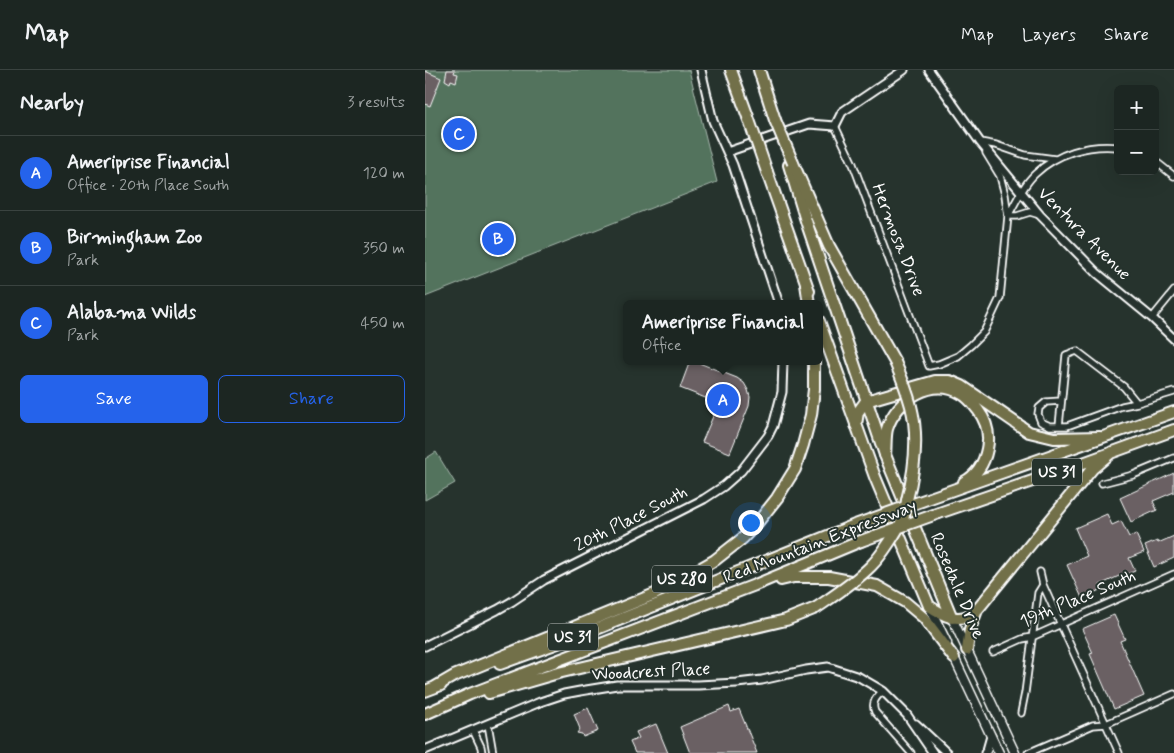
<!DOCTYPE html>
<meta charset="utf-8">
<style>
body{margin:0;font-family:Mynerve,sans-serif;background:#252e2a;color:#f1f3f6}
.controls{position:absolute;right:15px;top:15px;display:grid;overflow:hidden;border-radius:8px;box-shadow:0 5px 20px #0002}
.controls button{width:45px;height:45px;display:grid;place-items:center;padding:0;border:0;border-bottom:1px solid #3a4340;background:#1c2622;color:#f1f3f6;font:25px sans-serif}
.you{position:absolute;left:325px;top:452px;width:18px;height:18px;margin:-12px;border:4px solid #fff;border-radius:50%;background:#1a73e8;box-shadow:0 0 0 8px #1a73e833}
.badge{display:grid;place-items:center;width:32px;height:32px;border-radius:50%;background:#2563eb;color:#fff;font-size:16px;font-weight:700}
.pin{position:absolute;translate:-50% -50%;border:2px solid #fff;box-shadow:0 1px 5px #0006}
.popup{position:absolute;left:198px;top:230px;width:200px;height:65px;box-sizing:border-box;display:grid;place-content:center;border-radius:8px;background:#1c2622;filter:drop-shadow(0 1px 4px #0005);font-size:16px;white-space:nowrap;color:#a0a5a5}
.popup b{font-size:19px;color:#f1f3f6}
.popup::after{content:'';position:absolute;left:50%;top:100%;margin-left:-10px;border:10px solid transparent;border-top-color:#1c2622}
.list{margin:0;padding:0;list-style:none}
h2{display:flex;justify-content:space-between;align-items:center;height:65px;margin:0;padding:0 20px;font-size:21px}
h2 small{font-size:16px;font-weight:400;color:#a0a5a5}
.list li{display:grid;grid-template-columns:32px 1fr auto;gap:15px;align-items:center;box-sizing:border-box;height:75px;padding:0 20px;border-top:1px solid #3a4340}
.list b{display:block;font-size:19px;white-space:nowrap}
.list p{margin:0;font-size:16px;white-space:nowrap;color:#a0a5a5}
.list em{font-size:16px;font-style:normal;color:#a0a5a5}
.actions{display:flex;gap:10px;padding:15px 20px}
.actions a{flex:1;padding:11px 0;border:1px solid #2563eb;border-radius:8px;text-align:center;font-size:18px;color:#2563eb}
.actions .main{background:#2563eb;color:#fff}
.map{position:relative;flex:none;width:749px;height:683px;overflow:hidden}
header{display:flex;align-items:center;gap:30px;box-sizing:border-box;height:70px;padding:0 25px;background:#1c2622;border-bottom:1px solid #3a4340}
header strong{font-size:24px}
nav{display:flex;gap:28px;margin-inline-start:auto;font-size:18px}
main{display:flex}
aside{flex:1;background:#1c2622}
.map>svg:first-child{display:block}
.green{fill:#52735d;stroke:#a8b9ae}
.building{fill:#6b6064;stroke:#fff}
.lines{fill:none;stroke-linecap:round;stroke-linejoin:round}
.minor-casing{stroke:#fff;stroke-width:9}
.tertiary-casing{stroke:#fff;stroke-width:11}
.secondary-casing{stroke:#fff;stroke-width:11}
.trunk-casing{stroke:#fff;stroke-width:14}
.motorway-casing{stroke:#fff;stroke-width:14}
.minor{stroke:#26332d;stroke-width:5.5}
.tertiary{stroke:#26332d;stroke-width:7}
.secondary{stroke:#26332d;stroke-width:8}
.trunk{stroke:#726f4a;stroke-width:10}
.motorway{stroke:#726f4a;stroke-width:10}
.trunk-bridge-casing{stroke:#fff;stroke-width:14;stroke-linecap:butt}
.motorway-bridge-casing{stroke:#fff;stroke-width:14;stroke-linecap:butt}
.trunk-bridge{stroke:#726f4a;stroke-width:10}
.motorway-bridge{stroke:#726f4a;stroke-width:10}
.labels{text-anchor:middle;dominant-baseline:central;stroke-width:4;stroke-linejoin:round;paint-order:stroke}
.shield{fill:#26332d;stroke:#bec2c0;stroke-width:1}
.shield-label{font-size:16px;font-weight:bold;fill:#fff}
.street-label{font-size:18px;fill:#fff;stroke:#26332d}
</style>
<header>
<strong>Map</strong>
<nav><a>Map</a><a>Layers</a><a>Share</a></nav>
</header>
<main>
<aside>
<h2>Nearby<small>3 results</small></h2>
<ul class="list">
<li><span class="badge">A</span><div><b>Ameriprise Financial</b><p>Office · 20th Place South</p></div><em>120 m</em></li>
<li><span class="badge">B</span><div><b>Birmingham Zoo</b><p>Park</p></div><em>350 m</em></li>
<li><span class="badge">C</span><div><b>Alabama Wilds</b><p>Park</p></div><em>450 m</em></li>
</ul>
<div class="actions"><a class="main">Save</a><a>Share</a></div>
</aside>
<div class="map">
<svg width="749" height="683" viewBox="0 0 749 683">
<rect width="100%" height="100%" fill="#26332d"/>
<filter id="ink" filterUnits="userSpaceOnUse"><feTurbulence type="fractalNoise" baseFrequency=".02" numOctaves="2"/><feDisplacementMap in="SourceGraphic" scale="10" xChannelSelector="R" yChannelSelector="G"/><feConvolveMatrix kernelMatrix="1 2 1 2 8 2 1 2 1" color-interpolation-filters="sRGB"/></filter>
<g filter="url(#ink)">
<!-- green -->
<path class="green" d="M0,0H264L292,112L0,227Z
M11,382L30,413L0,430V389Z"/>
<!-- building -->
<path class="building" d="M22,0H30L29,3L33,4L31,12L26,10L25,13L20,10Z
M0,1L16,8L5,36L0,34Z
M265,291H269L312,308L319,313L323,320L325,327L324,336L305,383L277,372L289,344L283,337V329L255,318Z
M749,403V422L728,431L732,440L706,452L695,428Z
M682,444L687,455L696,451L704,467L711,464L719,482L704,488L710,501L695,507L694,506L675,515L677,519L657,528L642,495L662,486L650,458Z
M749,466V488L729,497L720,476L732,471L733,473Z
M689,545L700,569L695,571L719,626L689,639L665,584L668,583L657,559Z
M304,636L306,642L314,639L332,683H265L255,657Z
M163,638L173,661L158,667L157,664L152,663L155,659L149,644Z
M231,654L243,683H210L205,672L214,668L211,662Z"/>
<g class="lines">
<!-- minor casing -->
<g class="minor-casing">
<path id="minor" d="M410,56L428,94L504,296L514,294L533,286L546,275L559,262L575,228L583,146L580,125L575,106L561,83
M555,72L571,75L600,85L630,89
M730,91L749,106
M583,146C591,132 598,115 610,104C632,83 663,74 693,77
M583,146H592L605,142L615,145
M727,248L749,221
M636,331L621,332L614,338L613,344L616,352L625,356H642L697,336L712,333L749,322
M634,356L641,285L652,281L699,317L712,333
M677,413L708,405L749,388
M618,515L694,683
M568,582L597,569L607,567L749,504
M458,621C451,627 446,633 450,642L486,683
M596,643L600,623L613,523L618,515L615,502
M63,654L68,683
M48,660L56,677L57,683
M603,683L668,655L681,654L749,624"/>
</g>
<!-- tertiary casing -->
<g class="tertiary-casing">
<path id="tertiary" d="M276,0L288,51L308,95L354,234
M504,0L555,72L615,145L672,203L727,248L749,269
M302,82L384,54L410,56L417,42L479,0
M0,576L72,540L86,532L119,510L279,429L299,416L316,401L343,366L348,356L357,322L358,291
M491,654L522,683
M0,680L115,632L139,624L155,621L192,615H273L312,613L337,610L381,600L403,597L434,607L458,621L482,645L508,683
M560,683L562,680L566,666"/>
</g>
<!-- secondary casing -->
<g class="secondary-casing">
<path id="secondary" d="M504,536L522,573
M527,548L590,683
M527,583L574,683"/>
</g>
<!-- trunk casing -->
<g class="trunk-casing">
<path id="trunk" d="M306,0L323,47
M334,0L350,50
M364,95L382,154L460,385L527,548
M342,102L384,221
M394,251L450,407L504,536"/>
</g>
<!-- motorway casing -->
<g class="motorway-casing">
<path id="motorway" d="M368,93L404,176L470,292
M381,214L384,234
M431,355L433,342L441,331L510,311H525L537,316L604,362L629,368L675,367
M460,385C461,377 460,367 462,359C471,329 508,306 537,324C544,328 548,334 553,340C562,352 565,365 562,379C559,394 552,405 539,412
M505,428L749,342
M514,443L622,406L749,360
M356,510L369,507H404L452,516L480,532L499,548L529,588
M504,536C515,543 527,551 540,547C544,546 548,542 552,540L667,399L687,382
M542,580L545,559L552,540
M75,594L169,560L430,455
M10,617L29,606L56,595L230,524L290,490L318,468L333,452L352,428L370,399L378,375L386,345L389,319V291
M0,621L16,615
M64,623L133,603L361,550L391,538
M0,644L45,624L330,515L436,471"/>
</g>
<!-- minor -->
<use href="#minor" class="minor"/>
<!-- tertiary -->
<use href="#tertiary" class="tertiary"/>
<!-- secondary -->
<use href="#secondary" class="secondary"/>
<!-- trunk -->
<use href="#trunk" class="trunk"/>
<!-- motorway -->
<use href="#motorway" class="motorway"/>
<!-- trunk-bridge casing -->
<g class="trunk-bridge-casing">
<path id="trunk-bridge" d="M323,47L342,102"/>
</g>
<!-- motorway-bridge casing -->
<g class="motorway-bridge-casing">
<path id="motorway-bridge" d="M350,50L368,93
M430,455L505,428
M436,471L514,443
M391,538C410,525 429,513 446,496C457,485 471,463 478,449C480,443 481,436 482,430C490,399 494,367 486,336C482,321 476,306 470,292"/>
</g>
<!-- trunk-bridge -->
<use href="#trunk-bridge" class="trunk-bridge"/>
<!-- motorway-bridge -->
<use href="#motorway-bridge" class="motorway-bridge"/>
</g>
</g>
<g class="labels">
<!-- shield labels -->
<g class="shield">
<rect x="607" y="388.5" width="50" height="27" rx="4"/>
<rect x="227" y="495.5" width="60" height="27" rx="4"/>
<rect x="123" y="553.5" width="50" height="27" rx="4"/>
</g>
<g class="shield-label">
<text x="632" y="402">US 31</text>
<text x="257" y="509">US 280</text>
<text x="148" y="567">US 31</text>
</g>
<!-- street labels -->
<g class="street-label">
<text transform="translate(659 164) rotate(45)">Ventura Avenue</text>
<text transform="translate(473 170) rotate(69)">Hermosa Drive</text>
<text transform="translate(206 449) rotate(-27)">20th Place South</text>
<text transform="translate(395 472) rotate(-21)">Red Mountain Expressway</text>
<text transform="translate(532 516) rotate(67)">Rosedale Drive</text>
<text transform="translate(653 529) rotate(-23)">19th Place South</text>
<text transform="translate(226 602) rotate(-3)">Woodcrest Place</text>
</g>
</g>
</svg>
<div class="controls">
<button>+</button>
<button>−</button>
</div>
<div class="you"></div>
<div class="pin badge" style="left:298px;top:330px">A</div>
<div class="popup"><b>Ameriprise Financial</b>Office</div>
<div class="pin badge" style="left:73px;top:169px">B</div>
<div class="pin badge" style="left:34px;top:64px">C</div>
</div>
</main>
